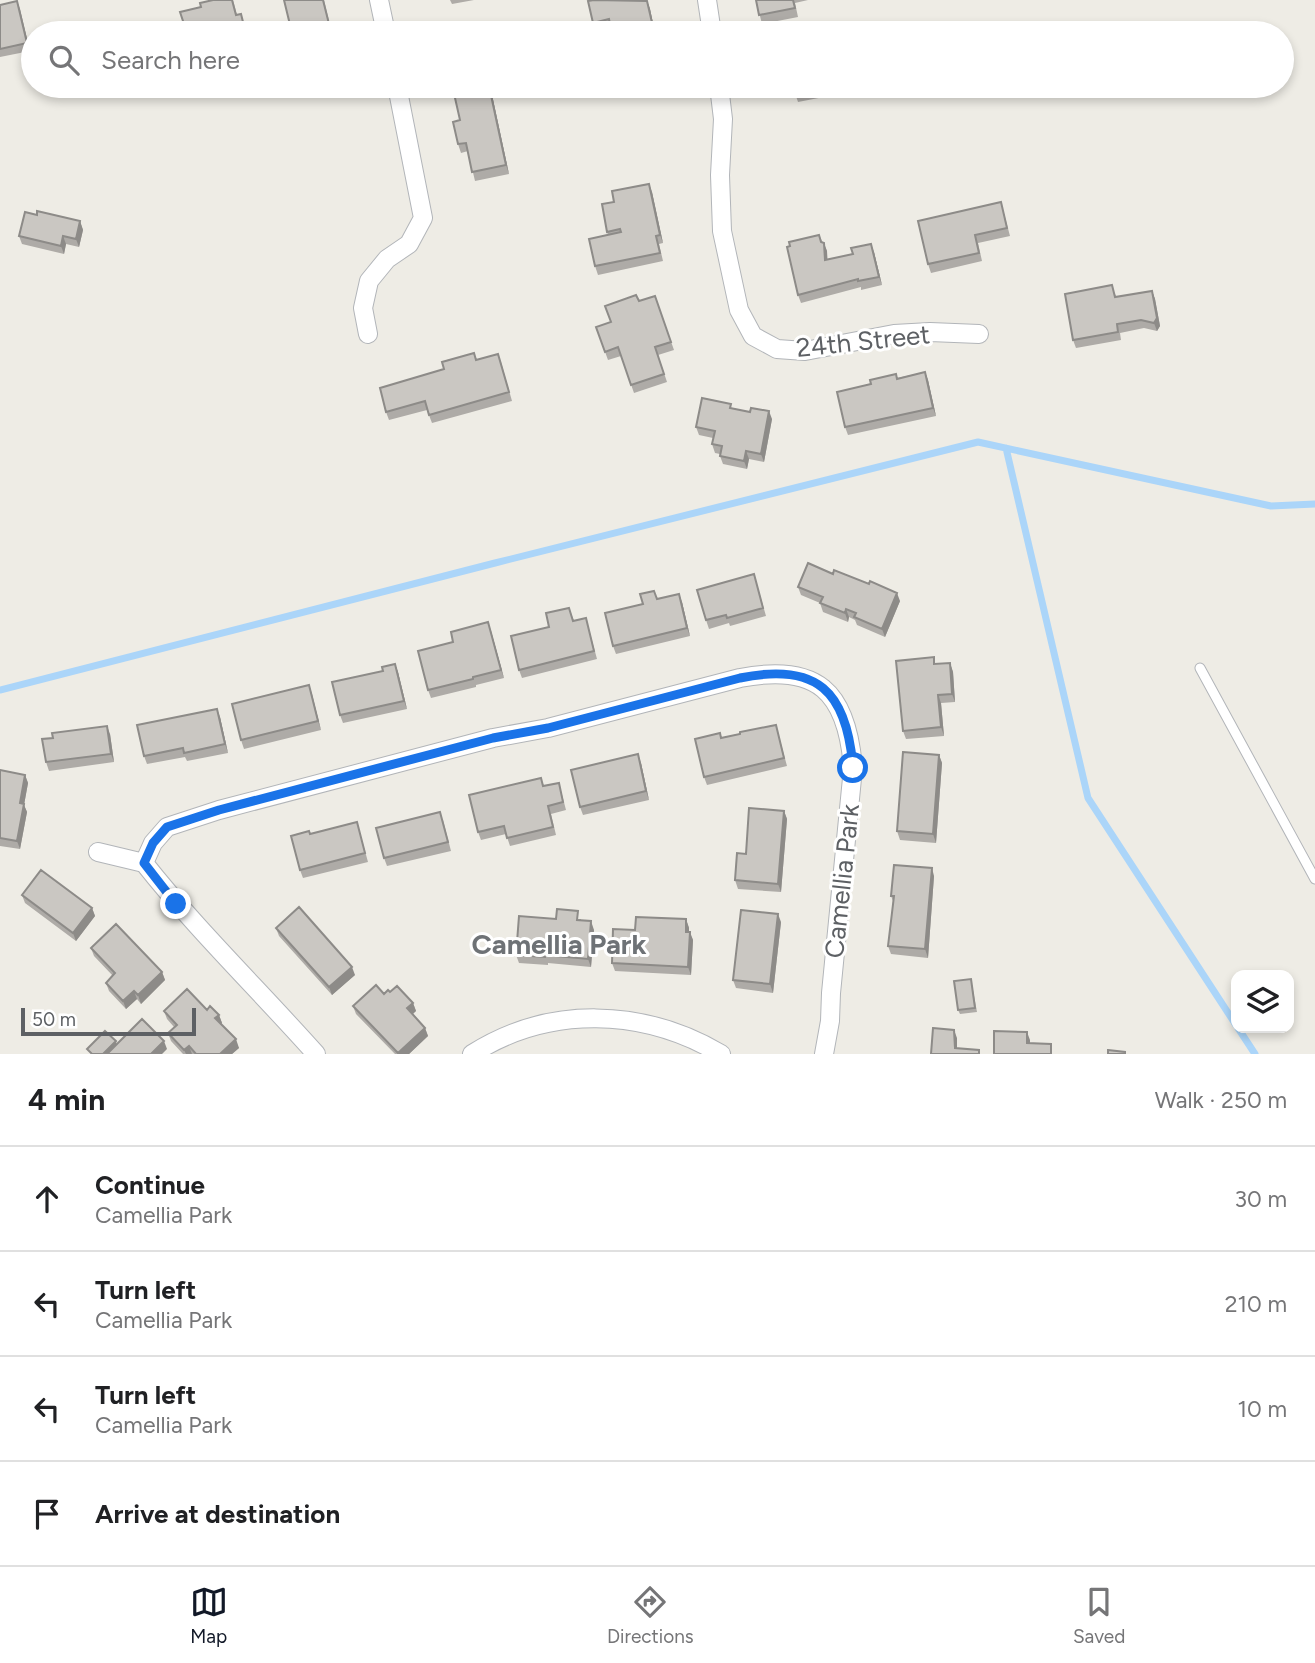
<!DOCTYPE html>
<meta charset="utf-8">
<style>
body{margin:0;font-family:Figtree,sans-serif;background:#f2f2f2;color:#202124}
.controls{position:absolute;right:21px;bottom:21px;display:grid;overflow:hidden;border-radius:14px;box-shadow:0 4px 10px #0003}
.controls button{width:63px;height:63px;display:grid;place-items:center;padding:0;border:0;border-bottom:2px solid #e0e0e0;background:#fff;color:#202124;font:35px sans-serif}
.scale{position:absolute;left:21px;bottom:18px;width:175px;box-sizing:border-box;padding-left:7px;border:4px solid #5d6064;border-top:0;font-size:19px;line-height:24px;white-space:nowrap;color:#5d6064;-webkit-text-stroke:5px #fff;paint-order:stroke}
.stop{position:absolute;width:21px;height:21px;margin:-16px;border:5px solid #1a73e8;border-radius:50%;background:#fff}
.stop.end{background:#1a73e8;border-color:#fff;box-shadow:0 2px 7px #0008}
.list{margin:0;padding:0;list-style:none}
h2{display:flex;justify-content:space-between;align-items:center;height:91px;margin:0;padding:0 28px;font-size:30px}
h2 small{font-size:23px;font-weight:400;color:#757577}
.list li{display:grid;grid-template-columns:46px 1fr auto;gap:21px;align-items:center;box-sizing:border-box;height:105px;padding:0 28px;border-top:2px solid #e0e0e0}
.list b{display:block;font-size:26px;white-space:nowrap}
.list p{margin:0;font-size:23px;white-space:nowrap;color:#757577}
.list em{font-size:23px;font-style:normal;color:#757577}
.icon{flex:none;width:38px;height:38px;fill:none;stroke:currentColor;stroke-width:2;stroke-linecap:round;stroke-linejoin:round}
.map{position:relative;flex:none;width:1315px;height:1054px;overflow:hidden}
.search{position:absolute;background:#fff;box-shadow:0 4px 10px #0003;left:21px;right:21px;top:21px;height:77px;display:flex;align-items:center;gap:18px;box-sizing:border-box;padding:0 24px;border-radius:38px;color:#757577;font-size:26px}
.sheet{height:511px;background:#fff}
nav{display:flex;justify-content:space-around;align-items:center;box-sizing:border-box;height:98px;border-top:2px solid #e0e0e0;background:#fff;font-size:19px;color:#757577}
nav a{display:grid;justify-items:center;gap:4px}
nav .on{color:#111827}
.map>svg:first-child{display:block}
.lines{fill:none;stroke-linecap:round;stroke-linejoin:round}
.stream{stroke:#abd5f9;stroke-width:7}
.service-casing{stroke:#b2b5b9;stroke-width:11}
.minor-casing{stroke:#b2b5b9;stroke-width:20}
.service{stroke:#fff;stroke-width:9}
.minor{stroke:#fff;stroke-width:18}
.wall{fill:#aeaba7}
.shaded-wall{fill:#8d8b88}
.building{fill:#cac7c2;stroke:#8d8b88;stroke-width:2}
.route{stroke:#1a73e8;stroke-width:9}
.labels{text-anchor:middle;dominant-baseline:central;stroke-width:6;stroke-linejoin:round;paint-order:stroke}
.street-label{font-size:26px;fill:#5d6064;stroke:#fff}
.neighbourhood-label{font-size:28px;font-weight:bold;fill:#6e7276;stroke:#fff}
</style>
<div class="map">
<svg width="1315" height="1054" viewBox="0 0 1315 1054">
<rect width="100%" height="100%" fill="#eeece5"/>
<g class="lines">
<!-- stream -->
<path class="stream" d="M1006,448L1088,798L1236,1025
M0,690L495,563L978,442L1271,506L1315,504
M1238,1028L1255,1054"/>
<!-- service casing -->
<g class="service-casing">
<path id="service" d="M1200,668L1315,879"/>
</g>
<!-- minor casing -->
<g class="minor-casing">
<path id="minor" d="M379,0L386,33
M707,0L712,33
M719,86L723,119L720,175L722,231L739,310L753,336L777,349L805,351L894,334L930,332L979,334
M368,334L363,308L369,281L387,259L409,244L423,218L397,86
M98,852L144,863
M144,863L153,843L167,827L219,810L493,738L548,728L740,678C817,663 847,691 853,768L831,993L830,1021L824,1054
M144,863C197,930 259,990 316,1054
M472,1054C549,1005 643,1008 721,1054"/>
</g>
<!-- service -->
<use href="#service" class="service"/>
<!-- minor -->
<use href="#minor" class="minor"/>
</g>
<!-- wall -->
<path class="wall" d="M213,0H233L237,15L241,14L246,33H187L201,7Z
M324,0L332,33H292Z
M450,0H474L452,4Z
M756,0H808L795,3L798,17L762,24Z
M17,1L30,51L0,57V5Z
M644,1H647L650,9L655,33H612L611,28L596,31L593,23Z
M788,86H844L845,89L833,91L834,95L798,102L794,90L790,91Z
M491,90L509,174L475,181L468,151L461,153L458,144L460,120Z
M652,192L663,243L659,244L663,261L598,275L595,266L608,235L607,232L614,202Z
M1001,202L1010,236L978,243L982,261L931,273L928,264Z
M37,215L80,221L83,230L79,247L66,244L64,254L22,244L19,236Z
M819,235L827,251V260L874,252L882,285L861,290V287L801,303L798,295Z
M1152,291L1155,299L1160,326L1157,331L1144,328L1120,333L1121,340L1076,348L1073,340L1115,294L1116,297Z
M655,296L674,350L658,355L667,382L634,393L621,356L608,360L596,327L611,322Z
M476,360L501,362L512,401L432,423L427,410L389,420L386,412Z
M925,372L928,380L936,416L848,435L845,427L897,378Z
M733,408L772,419L764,462L749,459L747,469L723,464L720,456V454L715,453L712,444L713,438L699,435L696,427Z
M754,574L766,616L730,626L729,623L709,629L706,620Z
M833,574L900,601L885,637L857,625L855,620L849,617L848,622L823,612L820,603L801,595L798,587Z
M654,591L657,599L682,602L690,636L616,654L613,646L643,604Z
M569,608L574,621L586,618L597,659L522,678L519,670L549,627Z
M491,631L504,678L476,685V687L431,698L428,690L453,642Z
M950,663L953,672L955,702L941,703L944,736L906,739L903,731L936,664Z
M395,664L398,672L407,709L343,723L340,715L383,671Z
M309,685L321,730L244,749L241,740Z
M220,717L228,753L187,761L185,757L147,764L144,756Z
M776,725L787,766L707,785L704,777L721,738Z
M110,734L114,762L49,771L46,762L53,738Z
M939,755L942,763L936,843L900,840L897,831Z
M641,763L649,800L583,815L580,807Z
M0,770L25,775L28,783L24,805L27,812L20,849L0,846Z
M559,783L566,810L551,814L556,835L510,846L506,834L481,840L478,832L544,786Z
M784,811L787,819L781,892L738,889L735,880Z
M443,820L451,851L387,866L384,858Z
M357,822L368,862L303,878L300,870L310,834Z
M934,876L928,958L891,954L888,946L893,901L891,896Z
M22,895L92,908L95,916L76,941L25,903Z
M556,919H581V921L594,930L591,967L548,963V965L519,963L516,955Z
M686,919L689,928V932L693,940L691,975L615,971L612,963L635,930Z
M781,922L773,993L736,988L733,980Z
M276,928L355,975L332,995L279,936Z
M91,948L162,972L165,980L141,1004L137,999L126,1009L109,991L106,983L113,976L94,956Z
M971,979L977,1012L960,1014L958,1010Z
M390,992L413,1003L416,1011L413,1014L425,1028L428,1036L409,1054H395L356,1014L353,1006Z
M207,1010L219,1015L222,1023L221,1024L239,1048L232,1054H183L171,1041L168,1033L174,1027L167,1019L164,1011Z"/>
<!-- shaded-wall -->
<path class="shaded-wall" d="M17,1L20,9L30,51L27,43Z
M647,1L650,9L655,33L653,27Z
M489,86L491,90L509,174L506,165Z
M649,184L652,192L663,243L660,235Z
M80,221L83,230L79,247L76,239Z
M63,236L66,244L64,254L61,246Z
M824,243L827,251L828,268L825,260Z
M871,244L874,252L882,285L879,277Z
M1152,291L1155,299L1160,326L1157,331L1154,323Z
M925,372L928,380L936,416L933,408Z
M769,411L772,419L764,462L761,454Z
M746,451L749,459L747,469L744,461Z
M897,593L900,601L885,637L882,629Z
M679,594L682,602L690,636L687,628Z
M846,609L849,617L848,622L845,613Z
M488,622L491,631L504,678L501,670Z
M950,663L953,672L955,702L952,694Z
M395,664L398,672L407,709L404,701Z
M309,685L312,694L321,730L318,721Z
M938,695L941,703L944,736L941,727Z
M217,709L220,717L228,753L225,744Z
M107,726L110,734L114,762L111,754Z
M638,754L641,763L649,800L646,791Z
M939,755L942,763L936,843L933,834Z
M25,775L28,783L24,805L27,812L20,849L17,841L20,803Z
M784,811L787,819L781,892L778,884Z
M932,868L934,876L928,958L925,949Z
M92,908L95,916L76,941L73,933Z
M778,914L781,922L773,993L770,984Z
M686,919L689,928V940L686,932Z
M591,921L594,930L591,967L588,959Z
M690,932L693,940L691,975L688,967Z
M352,967L355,975L332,995L329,987Z
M162,972L165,980L141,1004L138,995Z
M134,991L137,999L126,1009L123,1001Z
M413,1003L416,1011L410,1016L407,1008Z
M219,1015L222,1023L218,1026L215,1018Z
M425,1028L428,1036L409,1054H399L398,1053Z
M954,1030L957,1038V1054L955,1048Z
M1027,1032L1030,1040V1051L1027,1043Z
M236,1039L239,1048L232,1054H220Z
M116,1041L117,1046L109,1054H103Z
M164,1041L167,1049L162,1054H151Z
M189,1046L192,1054H186L184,1050Z"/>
<!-- building -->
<path class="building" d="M213,0H232L236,15L241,14L245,30L230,33H187L180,12L201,7L200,3Z
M284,0H323L329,24L292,33Z
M594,0L647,1L653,27L648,28L650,33H612L609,19L593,23L588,1Z
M756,0H793L795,8L759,15Z
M17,1L27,43L0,49V5Z
M468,86H489L506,165L472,172L466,143L458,144L453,122L460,120L453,89Z
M793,86H831L795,94Z
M649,184L660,235L656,236L660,253L595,266L589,239L621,232L620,229L607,232L602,204L614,202L612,191Z
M1001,202L1007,228L975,235L979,253L928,264L918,221Z
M37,211L80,221L76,239L63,236L61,246L19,236L25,212L37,215Z
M819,235L821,242L824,243L825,260L853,254L851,248L871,244L879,277L858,281V279L798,295L787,247L790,246L789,242Z
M1112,285L1115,297L1152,291L1157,318L1154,323L1141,320L1117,324L1118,332L1073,340L1065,294Z
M636,295L639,301L655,296L671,342L655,347L664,374L631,385L618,347L605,352L596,327L611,322L605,306Z
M474,353L476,360L498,354L509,392L429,415L425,401L386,412L380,388L444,369L442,362Z
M925,372L933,408L845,427L837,392L871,384L870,380L896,374L897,379Z
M702,398L731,404L730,408L750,412L751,408L769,411L761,454L746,451L744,461L720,456L722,446L712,444L715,431L696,427Z
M808,563L833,574L834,570L869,584L870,581L897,593L882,629L854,617L856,613L846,609L845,613L820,603L823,597L798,587Z
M754,574L763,608L727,618L726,615L706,620L697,590Z
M654,591L657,599L679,594L687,628L613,646L605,613L643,604L640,594Z
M569,608L573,621L586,618L594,651L519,670L511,636L549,627L546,613Z
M488,622L501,670L473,677V679L428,690L418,651L453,642L451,632Z
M934,657V664L950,663L952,694L938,695L941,727L903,731L896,661Z
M395,664L404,701L340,715L332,682L383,671L382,667Z
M309,685L318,721L241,740L232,704Z
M217,709L225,744L184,753L183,748L144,756L137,725Z
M776,725L784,758L704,777L695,739L720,733L721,738L740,734V732Z
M107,726L111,754L46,762L42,739L53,738L52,733Z
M903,752L939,755L933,834L897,831Z
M638,754L646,791L580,807L571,770Z
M0,770L25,775L20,803L24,804L17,841L0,838Z
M541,778L543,786L559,783L563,802L548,806L553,827L507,838L504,826L478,832L469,795Z
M749,808L784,811L778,884L735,880L737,853L746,854Z
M440,812L448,842L384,858L376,828Z
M357,822L365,853L300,870L291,836L309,831L310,834Z
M894,865L932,868L925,949L888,946L894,896H891Z
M41,870L92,908L73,933L22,895Z
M299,907L352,967L329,987L276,928Z
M557,909L578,911L577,920L591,921L588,959L545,955V957L516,955L519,916L556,919Z
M741,910L778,914L770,984L733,980Z
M636,917L686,919V932H690L688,967L612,963L613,929L635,930Z
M116,924L162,972L138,995L134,991L123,1001L106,983L115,973L91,948Z
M971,979L975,1008L958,1010L954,981Z
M376,985L384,994L388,990L390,992L397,986L413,1003L407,1008L425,1028L398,1053L353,1006Z
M187,989L207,1010L210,1006L219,1015L215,1018L236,1039L220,1054H196L189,1046L184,1050L168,1033L177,1025L164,1011Z
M142,1019L164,1041L151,1054H109L108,1053Z
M933,1028L954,1030L955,1048L979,1050V1054H931Z
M105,1031L116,1041L103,1054H92L87,1049Z
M994,1031L1027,1032V1043L1051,1044V1054H994Z
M1108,1050L1125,1052V1054H1108Z"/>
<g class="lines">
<!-- route -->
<path class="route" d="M176,904L144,863L153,843L167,827L219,810L493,738L548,728L740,678C817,662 847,691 853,768"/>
</g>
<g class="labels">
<!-- street labels -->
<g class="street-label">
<text transform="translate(863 341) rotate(-6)">24th Street</text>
<text transform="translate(842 881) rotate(-84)">Camellia Park</text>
</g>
<!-- neighbourhood labels -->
<g class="neighbourhood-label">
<text x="559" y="944">Camellia Park</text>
</g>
</g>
</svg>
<div class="controls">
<button><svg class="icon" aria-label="layers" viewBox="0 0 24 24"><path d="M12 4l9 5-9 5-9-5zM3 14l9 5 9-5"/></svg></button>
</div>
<div class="scale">50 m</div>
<div class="stop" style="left:853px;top:768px"></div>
<div class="stop end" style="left:176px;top:904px"></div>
<div class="search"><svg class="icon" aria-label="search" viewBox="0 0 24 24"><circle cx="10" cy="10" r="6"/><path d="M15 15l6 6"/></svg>Search here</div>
</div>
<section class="sheet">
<h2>4 min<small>Walk · 250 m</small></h2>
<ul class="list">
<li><svg class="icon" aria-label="ahead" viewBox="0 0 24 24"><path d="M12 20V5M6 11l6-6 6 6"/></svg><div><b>Continue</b><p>Camellia Park</p></div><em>30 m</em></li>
<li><svg class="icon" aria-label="left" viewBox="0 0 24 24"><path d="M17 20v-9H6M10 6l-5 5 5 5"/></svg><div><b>Turn left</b><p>Camellia Park</p></div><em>210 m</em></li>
<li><svg class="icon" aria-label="left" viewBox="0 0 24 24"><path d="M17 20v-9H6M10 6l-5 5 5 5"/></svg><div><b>Turn left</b><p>Camellia Park</p></div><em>10 m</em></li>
<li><svg class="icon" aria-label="arrive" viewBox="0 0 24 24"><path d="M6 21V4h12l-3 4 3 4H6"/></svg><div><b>Arrive at destination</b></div></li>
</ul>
</section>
<nav>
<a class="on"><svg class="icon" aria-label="map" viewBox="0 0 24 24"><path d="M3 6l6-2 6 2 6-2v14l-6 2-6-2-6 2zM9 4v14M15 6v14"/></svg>Map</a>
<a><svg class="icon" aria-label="directions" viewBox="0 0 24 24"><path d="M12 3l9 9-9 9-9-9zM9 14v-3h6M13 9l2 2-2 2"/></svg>Directions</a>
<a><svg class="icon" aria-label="saved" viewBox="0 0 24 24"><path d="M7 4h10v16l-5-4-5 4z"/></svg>Saved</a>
</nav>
